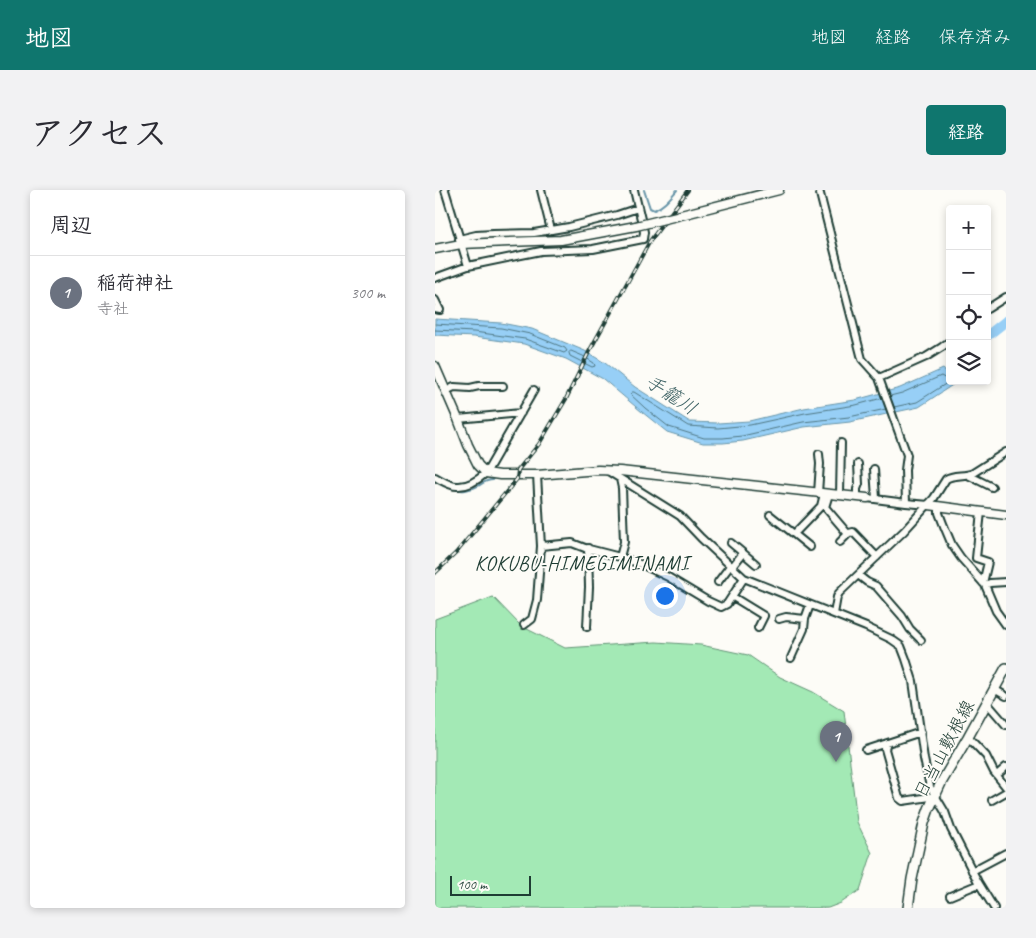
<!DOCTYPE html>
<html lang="ja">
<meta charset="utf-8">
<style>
body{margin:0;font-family:Caveat,"Klee One",sans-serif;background:#f2f2f3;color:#2b2b33}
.controls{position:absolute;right:15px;top:15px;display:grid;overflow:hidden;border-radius:5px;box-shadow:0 2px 8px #0003}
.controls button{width:45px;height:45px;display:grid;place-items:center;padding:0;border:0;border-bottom:1px solid #e1e1e2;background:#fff;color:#2b2b33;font:25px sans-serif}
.scale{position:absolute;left:15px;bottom:12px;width:81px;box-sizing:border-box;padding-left:5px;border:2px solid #1f3d34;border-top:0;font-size:14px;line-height:18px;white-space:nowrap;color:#1f3d34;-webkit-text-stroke:4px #fdfcf7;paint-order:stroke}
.you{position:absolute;left:229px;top:405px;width:18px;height:18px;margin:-12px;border:4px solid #fff;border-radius:50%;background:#1a73e8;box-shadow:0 0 0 8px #1a73e833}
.badge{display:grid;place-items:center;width:32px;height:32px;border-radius:50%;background:#0f766e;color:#fff;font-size:16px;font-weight:700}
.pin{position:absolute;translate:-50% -41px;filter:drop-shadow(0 1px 2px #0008)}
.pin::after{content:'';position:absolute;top:26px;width:18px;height:15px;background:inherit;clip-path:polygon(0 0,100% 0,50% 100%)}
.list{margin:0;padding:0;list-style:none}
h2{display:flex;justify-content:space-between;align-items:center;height:65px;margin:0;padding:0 20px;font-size:21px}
h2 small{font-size:16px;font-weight:400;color:#7c7c81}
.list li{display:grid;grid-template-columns:32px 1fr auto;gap:15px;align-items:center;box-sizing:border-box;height:75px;padding:0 20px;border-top:1px solid #e1e1e2}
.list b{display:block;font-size:19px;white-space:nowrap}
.list p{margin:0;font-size:16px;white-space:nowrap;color:#7c7c81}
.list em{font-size:16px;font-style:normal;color:#7c7c81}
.icon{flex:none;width:28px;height:28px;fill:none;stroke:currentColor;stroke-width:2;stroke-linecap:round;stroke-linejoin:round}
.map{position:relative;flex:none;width:571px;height:718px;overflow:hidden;border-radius:5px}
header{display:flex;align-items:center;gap:30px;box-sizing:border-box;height:70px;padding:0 25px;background:#0f766e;color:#fff}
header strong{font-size:24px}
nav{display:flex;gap:28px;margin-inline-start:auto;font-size:18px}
.intro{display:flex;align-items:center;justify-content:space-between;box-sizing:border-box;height:120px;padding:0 30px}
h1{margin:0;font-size:35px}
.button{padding:12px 22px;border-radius:5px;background:#0f766e;color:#fff;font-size:18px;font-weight:700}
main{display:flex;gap:30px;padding:0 30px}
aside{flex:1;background:#fff;border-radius:5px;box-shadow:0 2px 8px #0003}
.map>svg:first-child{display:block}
.green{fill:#a3e9b5;stroke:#619374}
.water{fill:#97cff6;stroke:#6795a8}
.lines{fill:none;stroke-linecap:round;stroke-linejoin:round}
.shore{stroke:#4f7782;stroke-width:1}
.stream{stroke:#6795a8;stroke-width:2}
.river{stroke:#97cff6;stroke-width:10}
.minor-casing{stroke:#1f3d34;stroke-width:10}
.tertiary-casing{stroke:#1f3d34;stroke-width:11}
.secondary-casing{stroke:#1f3d34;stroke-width:12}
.minor{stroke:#fdfcf7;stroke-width:6}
.tertiary{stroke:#fdfcf7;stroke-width:8}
.secondary{stroke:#fdfcf7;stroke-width:9}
.rail-casing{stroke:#1f3d34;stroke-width:4}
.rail{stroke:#fdfcf7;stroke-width:2;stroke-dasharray:5.5;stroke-linecap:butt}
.tertiary-bridge-casing{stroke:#1f3d34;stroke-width:11;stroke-linecap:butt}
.tertiary-bridge{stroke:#fdfcf7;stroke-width:8}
.labels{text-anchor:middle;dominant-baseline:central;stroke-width:4;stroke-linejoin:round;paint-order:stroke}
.street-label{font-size:18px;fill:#1f3d34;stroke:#fdfcf7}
.water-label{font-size:19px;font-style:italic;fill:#3d6264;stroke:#fdfcf7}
.quarter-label{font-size:20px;letter-spacing:1px;fill:#1f3d34;stroke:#fdfcf7}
</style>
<header>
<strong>地図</strong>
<nav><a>地図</a><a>経路</a><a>保存済み</a></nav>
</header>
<div class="intro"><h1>アクセス</h1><a class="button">経路</a></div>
<main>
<aside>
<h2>周辺<small></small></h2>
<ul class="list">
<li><span class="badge" style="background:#6b7280">1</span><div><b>稲荷神社</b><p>寺社</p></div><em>300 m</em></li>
</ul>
</aside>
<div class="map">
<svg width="571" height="718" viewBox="0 0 571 718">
<rect width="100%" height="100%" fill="#fdfcf7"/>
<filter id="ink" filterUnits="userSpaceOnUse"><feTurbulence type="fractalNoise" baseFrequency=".02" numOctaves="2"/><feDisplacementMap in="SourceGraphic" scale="10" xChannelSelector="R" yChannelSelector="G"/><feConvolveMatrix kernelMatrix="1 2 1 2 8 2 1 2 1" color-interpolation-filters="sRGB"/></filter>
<g filter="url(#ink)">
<!-- green -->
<path class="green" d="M58,407L86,436L130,458L221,452L266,455L313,465L345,487L378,502L409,521L422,632L437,663L425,700L406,713L393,718H0V429Z"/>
<!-- water -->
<path class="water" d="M0,129L66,133L97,139L150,161L170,173L200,197L255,232L283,233L314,231L369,218L420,210L465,198L508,179L515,185V191H521L522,192L484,217L415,232L369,237L308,251L288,253H268L232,242L207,222L168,189L131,169L89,154L39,147L0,145Z"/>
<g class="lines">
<!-- shore -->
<path class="shore" d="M0,134L66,138L95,144L130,158L132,161L129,163L90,149L39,142L0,140
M136,161L148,166L159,173L160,176L157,177L135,166L134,163Z
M455,206L467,203L506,186L513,190L512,193L482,212L459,217
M447,208L421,215L370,223L315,235L283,238L253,236L199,202H197L195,204L210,218L234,237L269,248H288L307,246L368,232L414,227L451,219"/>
<!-- stream -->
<path class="stream" d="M209,0L215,18L219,20C229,16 235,8 242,0
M18,298C25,302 36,300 43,296C48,293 51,290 58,290"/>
<!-- river -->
<path class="river" d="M552,146L571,131"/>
<!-- minor casing -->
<g class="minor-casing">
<path id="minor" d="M10,0L33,76
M106,0L116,40
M384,0L427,169L444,188L472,265L470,280L471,313
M24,49L41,45L58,44L99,43L134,37L182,25L203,18
M0,88L33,76L106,61L158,59L208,49L209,42L199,0
M0,110L5,120L0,119
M552,119L571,107
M444,188L491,167L507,157L515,151
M11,201L19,197L35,198L44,196H68
M23,229L86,223
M439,279L441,308
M173,281L245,326L266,348L309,388L431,437L456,449L466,456L471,469L478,491L489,569L495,597L510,622L516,639L543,692L559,718
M102,285L106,356L137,353L150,358L185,367L208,375L233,387L273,411L286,417L292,414L309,388
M533,285L557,297
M0,287C6,290 15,296 22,296C33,297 43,290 51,283L99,200
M185,289L187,298L189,352L185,367
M383,303L385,274L384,264
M394,304L390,317L413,344
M405,305L406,253
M422,306V299L424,294L423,274
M432,308L471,313L494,315
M504,316V323L509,336L517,355L526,368L550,395L561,421L571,435
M546,322L541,368L553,372L548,393
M335,325L359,344
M405,352L414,343L418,342L442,367
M296,353L308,363L297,377
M375,357L359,344L386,316L389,304
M308,363L321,374
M423,385L432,392L441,396L467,426L475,439L486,450
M283,392L295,376
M550,395L555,393L571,392
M298,407L329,426L323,438
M399,424L402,407L404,403L469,341L499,308L511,289C519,284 529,287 538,283L571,262
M344,429L351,427L370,429L375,415
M89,435L97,429L102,410L106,356
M152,437L154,397L153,358
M356,468L369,439L370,429
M559,499L571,506
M552,513L571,535
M533,547L551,566L559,582L571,597
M452,553L450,559L464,608L468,611L495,607L501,606
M431,560L486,542
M562,585L571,577
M557,610L571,602
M537,681L571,663
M515,706L544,694"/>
</g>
<!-- tertiary casing -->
<g class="tertiary-casing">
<path id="tertiary" d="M254,23L344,0
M0,59L26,54L126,50L201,36
M0,176L23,229L33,255L43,275L51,283L65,285H102L163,280L185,281L432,308
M494,315L571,325"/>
</g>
<!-- secondary casing -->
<g class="secondary-casing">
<path id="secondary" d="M473,718L477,689L489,633L494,619L506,593L533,547L571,478"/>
</g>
<!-- minor -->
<use href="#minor" class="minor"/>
<!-- tertiary -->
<use href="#tertiary" class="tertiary"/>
<!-- secondary -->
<use href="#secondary" class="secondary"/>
<!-- rail casing -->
<g class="rail-casing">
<path id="rail" d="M0,383L21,363L82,289L83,280L104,254L131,209L155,160L215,51L253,0"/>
</g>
<!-- rail -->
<use href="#rail" class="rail"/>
<!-- tertiary-bridge casing -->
<g class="tertiary-bridge-casing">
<path id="tertiary-bridge" d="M201,36L254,23"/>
</g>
<!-- tertiary-bridge -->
<use href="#tertiary-bridge" class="tertiary-bridge"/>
</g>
</g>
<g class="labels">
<!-- street labels -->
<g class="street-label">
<text transform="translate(509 559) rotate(-62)">日当山敷根線</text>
</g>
<!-- water labels -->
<g class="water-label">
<text transform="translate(236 205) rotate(33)">手籠川</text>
</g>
<!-- quarter labels -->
<g class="quarter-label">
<text x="147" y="373">KOKUBU-HIMEGIMINAMI</text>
</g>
</g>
</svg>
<div class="controls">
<button>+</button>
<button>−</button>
<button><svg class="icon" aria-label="locate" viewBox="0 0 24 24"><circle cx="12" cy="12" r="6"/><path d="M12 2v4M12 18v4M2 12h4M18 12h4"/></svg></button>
<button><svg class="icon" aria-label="layers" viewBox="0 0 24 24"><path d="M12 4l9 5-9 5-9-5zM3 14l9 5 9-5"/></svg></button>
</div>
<div class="scale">100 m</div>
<div class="you"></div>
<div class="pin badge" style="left:401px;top:572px;background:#6b7280">1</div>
</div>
</main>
